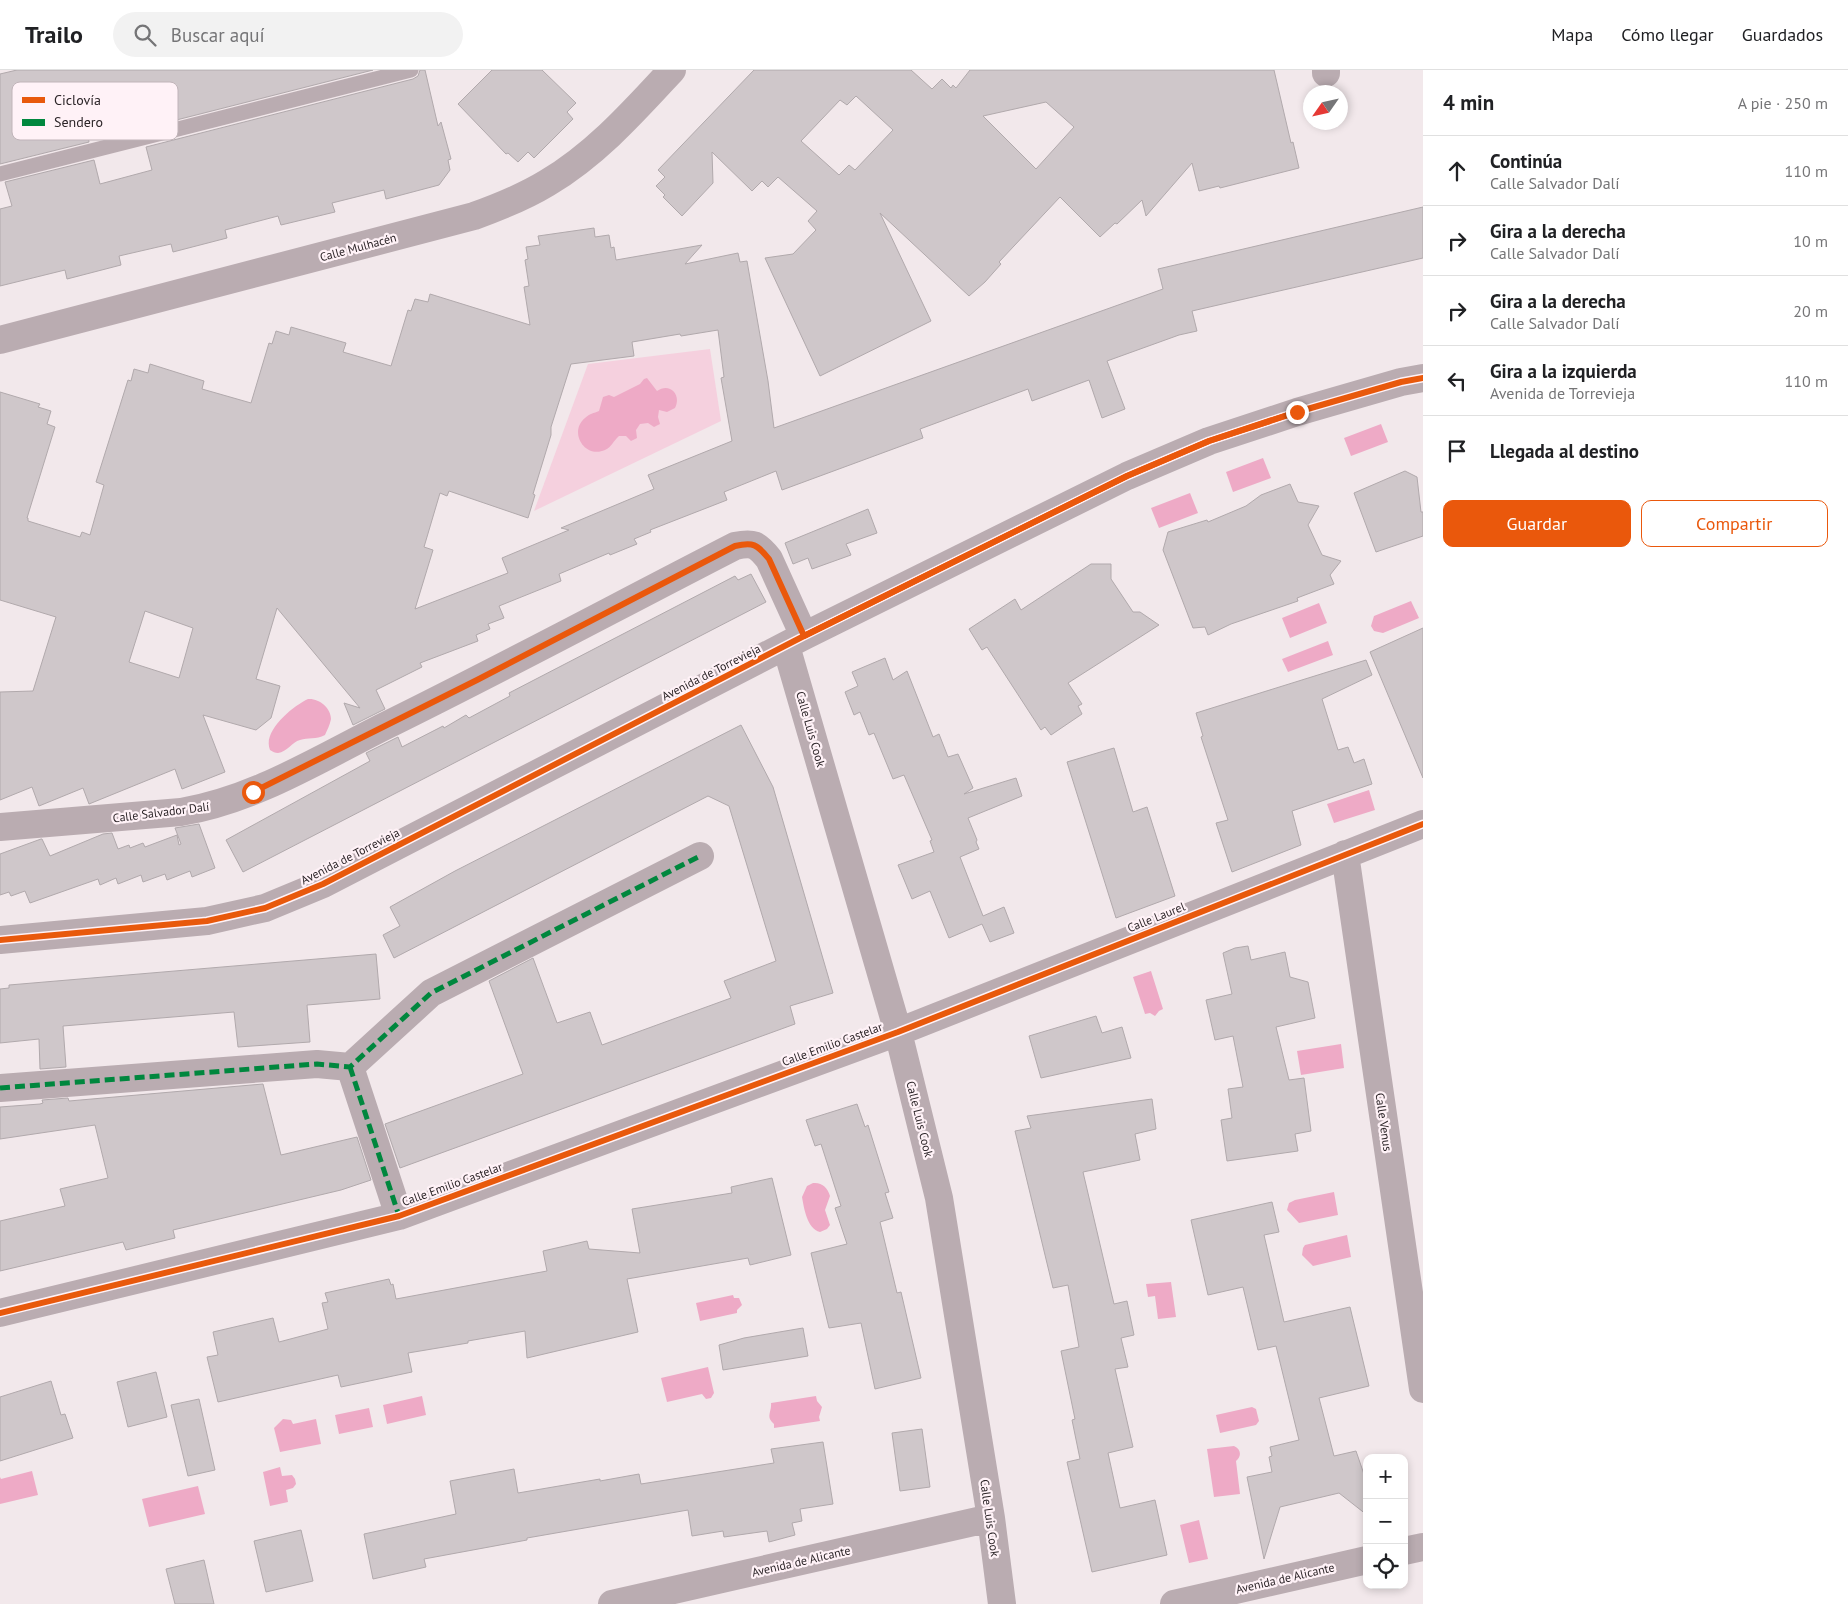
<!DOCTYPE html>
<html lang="es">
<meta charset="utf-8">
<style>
body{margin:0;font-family:"PT Sans",sans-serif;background:#f2f2f2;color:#202124}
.controls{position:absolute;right:15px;bottom:15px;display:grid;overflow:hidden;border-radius:10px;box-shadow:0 2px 8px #0003}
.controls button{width:45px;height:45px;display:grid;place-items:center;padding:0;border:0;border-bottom:1px solid #e0e0e0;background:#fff;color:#202124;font:25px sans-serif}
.compass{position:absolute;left:1303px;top:15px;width:45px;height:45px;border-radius:50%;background:#fff;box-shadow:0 2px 8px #0003;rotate:236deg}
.stop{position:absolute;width:15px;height:15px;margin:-11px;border:4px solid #ea580c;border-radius:50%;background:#fff}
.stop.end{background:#ea580c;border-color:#fff;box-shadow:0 1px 5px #0008}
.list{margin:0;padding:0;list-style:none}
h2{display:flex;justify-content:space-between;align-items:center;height:65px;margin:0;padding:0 20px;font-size:21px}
h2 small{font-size:16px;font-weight:400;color:#757577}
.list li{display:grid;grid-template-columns:32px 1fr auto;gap:15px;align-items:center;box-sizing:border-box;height:70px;padding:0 20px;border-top:1px solid #e0e0e0}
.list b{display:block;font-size:19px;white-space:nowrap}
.list p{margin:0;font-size:16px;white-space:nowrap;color:#757577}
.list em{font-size:16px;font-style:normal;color:#757577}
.actions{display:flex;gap:10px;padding:15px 20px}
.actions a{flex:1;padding:11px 0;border:1px solid #ea580c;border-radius:10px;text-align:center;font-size:18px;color:#ea580c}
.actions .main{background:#ea580c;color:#fff}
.icon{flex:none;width:28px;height:28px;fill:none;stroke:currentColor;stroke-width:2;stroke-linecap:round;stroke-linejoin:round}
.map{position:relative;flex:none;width:1423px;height:1534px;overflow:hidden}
header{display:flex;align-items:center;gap:30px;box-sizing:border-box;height:70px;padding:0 25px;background:#fff;border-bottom:1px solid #e0e0e0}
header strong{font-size:24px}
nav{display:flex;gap:28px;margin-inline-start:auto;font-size:18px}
.search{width:350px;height:45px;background:#f2f2f2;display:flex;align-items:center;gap:12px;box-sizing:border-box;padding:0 18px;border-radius:28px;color:#757577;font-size:19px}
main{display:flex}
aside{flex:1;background:#fff}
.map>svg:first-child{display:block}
.green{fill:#f5d0de}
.water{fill:#eeaac6}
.building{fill:#cfc7ca;stroke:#b1a9ac;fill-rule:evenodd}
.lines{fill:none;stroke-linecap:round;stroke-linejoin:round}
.lane{stroke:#baacb1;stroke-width:15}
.street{stroke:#baacb1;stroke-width:28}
.quiet{stroke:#00873e;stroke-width:5;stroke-dasharray:10 5;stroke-linecap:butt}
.cycleway-casing{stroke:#fff2f7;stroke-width:9}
.cycleway{stroke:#e8590c;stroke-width:6}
.route{stroke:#ea580c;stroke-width:6}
.labels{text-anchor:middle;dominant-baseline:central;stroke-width:4.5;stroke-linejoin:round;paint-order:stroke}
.street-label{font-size:12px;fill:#2c2528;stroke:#fff2f7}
.key{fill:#fff2f7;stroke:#c0b4b9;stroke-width:1}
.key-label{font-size:14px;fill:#2c2528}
</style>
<header>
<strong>Trailo</strong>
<div class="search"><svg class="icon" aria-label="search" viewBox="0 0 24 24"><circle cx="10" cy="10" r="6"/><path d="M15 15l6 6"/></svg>Buscar aquí</div>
<nav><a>Mapa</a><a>Cómo llegar</a><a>Guardados</a></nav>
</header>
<main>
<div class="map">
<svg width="1423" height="1534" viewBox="0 0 1423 1534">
<rect width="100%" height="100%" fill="#f2e8eb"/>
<!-- green -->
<path class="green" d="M710,279L721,351L534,441L588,294Z"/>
<!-- water -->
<path class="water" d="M647,308L657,321C669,312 682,324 675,338L667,342L659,340L658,347L660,354L654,357L648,353L640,354L636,360L637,368L631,371L626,366H619C613,371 612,377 605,380C585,389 568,362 585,348C589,344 594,343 599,341L603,327L609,325L614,327L640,314L644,309Z
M1381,354L1388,372L1351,386L1344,368Z
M1263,388L1271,408L1233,422L1226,402Z
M1190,423L1198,443L1159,458L1151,438Z
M1411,531L1419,548L1383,563L1374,561L1371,556L1374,546Z
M1319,533L1327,553L1290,568L1282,548Z
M1328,571L1333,585L1288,602L1282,589Z
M308,629C319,628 331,638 331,649C330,655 327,660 325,665C316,670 308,667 300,670C292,672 287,682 278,683C275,683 273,682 270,680C262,661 293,636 308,629Z
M1369,720L1375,740L1334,753L1327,734Z
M1151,901L1163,939L1159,941L1155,946L1150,943L1145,944L1133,907Z
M1341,974L1344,998L1301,1005L1297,981Z
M813,1113C822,1112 828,1118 830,1126L825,1140L830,1155L827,1159L820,1162C807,1159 804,1138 802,1127L807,1116Z
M1334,1122L1338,1145L1299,1153L1287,1140L1289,1133L1295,1130Z
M1347,1165L1351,1187L1313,1196L1302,1185L1303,1178L1305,1175Z
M1171,1212L1176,1247L1158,1249L1155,1226L1148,1227L1146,1214Z
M733,1225L734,1228H739L742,1235L737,1240V1243L700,1251L696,1233Z
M708,1297L714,1323L711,1328L706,1329L702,1324L667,1332L661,1308Z
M422,1326L426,1345L387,1354L383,1335Z
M816,1326L817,1331L822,1337L819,1347L820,1351L774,1358V1354C765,1347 772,1342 771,1333Z
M1252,1337L1256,1339L1259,1351L1256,1355L1220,1363L1216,1345Z
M369,1338L373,1357L339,1364L335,1345Z
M283,1349L291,1350L293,1354L316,1349L321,1374L280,1382L274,1358Z
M1234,1376C1241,1379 1242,1386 1236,1391L1240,1424L1214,1427L1207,1379Z
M280,1397L282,1406L292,1405L295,1409L296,1414L293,1418L286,1420L288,1432L270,1436L263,1402Z
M32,1401L38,1425L0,1434V1407L1,1409Z
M198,1416L205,1444L149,1457L142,1429Z
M1199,1450L1208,1489L1189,1493L1180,1455Z"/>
<!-- building -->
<path class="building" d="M17,0H373L141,59L140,53L88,66L89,72L0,94V4Z
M420,0H425L438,56L441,52L451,89L448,90L450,100L439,115L386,129L384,120L332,133L335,142L281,155L278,146L225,160L227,168L173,182L171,174L119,186L121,195L67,209L65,200L0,216V139L12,136L5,112L94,90L100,114L152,100L146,77L413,9L418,6Z
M492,0H542L576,33L567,42L573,49L534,88L528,82L518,92L508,83L506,84L458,34Z
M754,0H911L932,19L942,9L951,18L953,15L956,18L970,0H1274L1291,73L1293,72L1299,98L1220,118L1219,116L1199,121L1192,93L1146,146L1142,130L1117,154L1115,153L1100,167L1060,127L999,192L1001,194L985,212L969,226L880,143L931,251L820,306L765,188L793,184L816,160L808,151L817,141L778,107L768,117L762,111L752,121L712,82L713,113L682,146L663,127L665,125L656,116L665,107L658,100ZM856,26L893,60L855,100L849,95L839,105L801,71L840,30L847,35ZM1046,32L1074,57L1036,99L983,46Z
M1423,137V188L1192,241L1197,261L1179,265L1107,291L1125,339L1102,348L1089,310L1032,331L1028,319L920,359L923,368L782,420L776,401L724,422L727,430L650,460L651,462L634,469L637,474L610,485L609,483L559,504L561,511L499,536L504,548L488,554L490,559L476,565L478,571L420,593L422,597L376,620L385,639L353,655L344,633L360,638L277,538L256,609L280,616L271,648L256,660L203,645L225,702L182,719L175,699L89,734L83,718L39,736L32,717L0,730V622L33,621L56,547L0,530V322L40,334L38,337L51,341L47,354L55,357L27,448H28V451L80,467L82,462L90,465L104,415L96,412L128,310L131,311L134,299L148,303L150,294L204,311L202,319L251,333L269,273L272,274L276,261L289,265L291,257L346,273L343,282L391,296L408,240L411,241L415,229L428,232L430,224L530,255L524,217L529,216L525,190L528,189L526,177L540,175L538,166L594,158L595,167L609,165L611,178L614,177L616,190L702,175L685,194L738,183L740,192L747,191L768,311L774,358L1163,219L1158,199ZM718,260L724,307L721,308L732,371L648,405L654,419L561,458L569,460L502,488L508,503L415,539L433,480L424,477L440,423L447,426L449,421L528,448L535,425L533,424L551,365V357L571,294L634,286L632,272L680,264L681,266ZM145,541L193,558L179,608L129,592Z
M1405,401L1417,407L1421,442H1423V466L1376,482L1354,423Z
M1290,414L1298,432L1319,436L1308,455L1322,485L1341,491L1330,505L1334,514L1297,528L1298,531L1231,554L1208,565L1205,557L1193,558L1163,480L1168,462L1207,450L1208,452L1246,436L1261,425Z
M868,439L877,463L846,474L851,485L812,499L808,488L793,494L785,473Z
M1091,494H1111V509L1133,542H1140L1159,555L1068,613L1082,634L1078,636L1082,644L1051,665L1045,657L1041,660L987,577L982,580L969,559L1015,529L1021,540Z
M751,504L766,532L243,802L226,770L370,691L366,683L398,667L402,677L443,656L444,658L466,645L469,648L510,626L509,623L735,506L738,510Z
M1423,558V708L1370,582Z
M885,588L893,610L907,601L933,667L939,664L948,687L958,684L973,718L964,724L1016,708L1022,726L968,748L977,770L976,772L979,779L960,787L983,846L1004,837L1014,863L990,872L982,854L949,868L930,821L912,829L898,795L934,782L930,771L932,770L904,705L893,709L874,663L869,665L860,642L854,645L845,622L858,616L852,602Z
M1366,590L1372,605L1322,629L1338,680L1348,677L1354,693L1364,689L1372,714L1292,741L1301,775L1232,802L1216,753L1228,750L1201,667L1203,666L1196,643Z
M741,655L773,717L833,923L790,936L795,954L400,1098L385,1054L523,1004L489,911L533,888L557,953L590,942L602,975L731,928L724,911L776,891L729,736L708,726L394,888L383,865L400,856L390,837L455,801Z
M1114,678L1133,742L1147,737L1175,826L1116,848L1067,692Z
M199,754L215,798L192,807L190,801L167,810L165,804L143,812L141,805L118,814L116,808L100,815L98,809L30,833L25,821L11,826L9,822L0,825V784L41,769H42L50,786L103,764L112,763L118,779L129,775L130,778L143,773L145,777L177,765L179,775L181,774L175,758Z
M1248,876L1251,890L1285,882L1290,907L1308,912L1315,948L1276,957L1289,1010L1304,1008L1311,1061L1295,1064L1298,1081L1227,1091L1221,1050L1232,1048L1228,1019L1243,1017L1233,966L1215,970L1206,930L1232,924L1223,883L1235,878Z
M376,884L380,929L307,935L310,972L238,977L234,942L63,956L66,997L40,999L39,969L0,973V919L9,918V915Z
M1096,946L1102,963L1122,957L1131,988L1041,1008L1029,966Z
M263,1014L281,1085L357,1067L371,1110L341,1120L173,1160L175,1168L126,1180L123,1172L0,1201V1151L65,1136L60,1119L108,1108L95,1055L0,1069V1037L40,1034L43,1033L42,1030L68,1028L69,1031Z
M1152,1029L1156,1059L1135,1064L1140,1090L1083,1102L1114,1234L1127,1231L1134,1265L1121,1268L1128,1297L1115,1299L1133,1377L1108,1383L1120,1438L1155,1430L1167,1485L1092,1502L1067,1392L1080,1389L1072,1350L1075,1349L1061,1281L1079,1277L1068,1215L1053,1218L1015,1061L1031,1058L1027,1046Z
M857,1034L865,1057L868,1055L889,1122L885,1123L893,1148L880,1152L897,1223L901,1222L921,1308L875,1319L861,1253L829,1258L811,1183L847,1174L835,1138L841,1136L821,1074L815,1076L806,1050Z
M772,1108L791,1185L750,1195L748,1188L627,1209L638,1262L527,1288L525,1261L468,1271V1273L408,1283L412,1302L341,1317L338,1305L218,1332L207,1287L218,1285L213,1262L273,1248L279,1272L328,1259L322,1233L328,1232L325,1223L389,1209L391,1215L393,1214L396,1229L547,1201L543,1181L587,1171L589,1179L640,1183L632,1139L732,1123L731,1117Z
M1272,1132L1279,1162L1264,1165L1284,1252L1350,1237L1369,1316L1319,1328L1334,1386L1356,1381L1367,1413V1445L1339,1423L1280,1437L1264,1489L1247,1407L1272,1402L1269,1387L1272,1386L1270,1377L1299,1370L1276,1276L1258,1280L1243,1217L1208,1225L1191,1150Z
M803,1258L808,1286L723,1300L719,1275L744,1268Z
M156,1302L167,1347L128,1357L117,1312Z
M51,1311L61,1345L65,1344L73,1368L0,1391V1327Z
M199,1329L215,1400L188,1406L171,1335Z
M922,1359L930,1417L900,1421L892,1363Z
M823,1372L833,1434L800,1439L802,1451L792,1453L795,1465L769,1472L767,1461L724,1467L723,1461L692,1466L688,1440L527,1468V1470L424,1489L426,1497L373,1509L364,1464L456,1444L450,1411L514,1399L518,1423L600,1409V1411L639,1404L641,1414L774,1393L771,1379Z
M301,1460L313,1511L266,1522L254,1471Z
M204,1490L214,1534H175L166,1499Z"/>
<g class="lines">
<!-- lane -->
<path class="lane" d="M0,104L411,0"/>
<!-- street -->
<path class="street" d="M1326,0V3
M0,270L474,146C499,137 524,127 547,113C596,84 634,41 672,0
M786,576L898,962L939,1128L991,1448L1002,1534
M0,757L181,742C254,730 319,689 385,656C503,598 618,536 735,476C753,472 757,474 769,489L804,566
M1345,784L1423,1319
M0,870L207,851L265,838L323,814L804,566L1127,406L1209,371L1297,342L1401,312L1423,308
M350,997L399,1146
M0,1018L317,994L350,997L431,923L700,786
M0,1243L399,1146L898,962L1423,754
M1404,1481L1423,1477
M612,1534L991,1448
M1174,1534L1367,1490"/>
<!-- quiet -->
<path class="quiet" d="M350,997L399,1146
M0,1018L317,994L350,997L431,923L700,786"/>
<!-- cycleway casing -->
<g class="cycleway-casing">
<path id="cycleway" d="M0,870L207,851L265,838L323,814L804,566L1127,406L1209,371L1297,342L1401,312L1423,308
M0,1243L399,1146L898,962L1423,754"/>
</g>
<!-- cycleway -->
<use href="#cycleway" class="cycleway"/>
</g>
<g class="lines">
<!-- route -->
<path class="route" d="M253,722L477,610L735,476C753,472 757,474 769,489L804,566L1127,406L1209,371L1297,342"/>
</g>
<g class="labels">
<!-- street labels -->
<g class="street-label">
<text transform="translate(358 177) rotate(-15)">Calle Mulhacén</text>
<text transform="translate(711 602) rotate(-27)">Avenida de Torrevieja</text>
<text transform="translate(811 659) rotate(74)">Calle Luis Cook</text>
<text transform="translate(161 742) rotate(-7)">Calle Salvador Dalí</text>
<text transform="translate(350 786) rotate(-27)">Avenida de Torrevieja</text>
<text transform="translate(1156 847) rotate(-22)">Calle Laurel</text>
<text transform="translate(832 974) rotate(-20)">Calle Emilio Castelar</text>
<text transform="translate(920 1049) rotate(76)">Calle Luis Cook</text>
<text transform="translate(1384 1052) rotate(82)">Calle Venus</text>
<text transform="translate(452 1114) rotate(-20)">Calle Emilio Castelar</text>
<text transform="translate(990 1448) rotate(82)">Calle Luis Cook</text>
<text transform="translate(801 1491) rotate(-13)">Avenida de Alicante</text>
<text transform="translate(1285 1508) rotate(-13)">Avenida de Alicante</text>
</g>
</g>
<!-- legend -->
<rect x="12" y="12" width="166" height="58" rx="8" class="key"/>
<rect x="22" y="27" width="23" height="6" fill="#e8590c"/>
<rect x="22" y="49" width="23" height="7" fill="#00873e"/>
<g class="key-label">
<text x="54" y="35">Ciclovía</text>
<text x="54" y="57">Sendero</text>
</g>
</svg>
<div class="controls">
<button>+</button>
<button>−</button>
<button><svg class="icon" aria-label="locate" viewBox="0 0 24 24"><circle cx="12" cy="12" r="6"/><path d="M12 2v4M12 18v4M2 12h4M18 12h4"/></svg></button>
</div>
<svg class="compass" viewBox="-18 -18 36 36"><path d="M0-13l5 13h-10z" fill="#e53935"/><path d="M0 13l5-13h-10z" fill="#757577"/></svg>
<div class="stop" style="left:253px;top:722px"></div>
<div class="stop end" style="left:1297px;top:342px"></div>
</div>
<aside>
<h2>4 min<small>A pie · 250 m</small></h2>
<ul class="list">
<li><svg class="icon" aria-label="ahead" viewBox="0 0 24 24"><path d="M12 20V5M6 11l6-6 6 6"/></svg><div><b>Continúa</b><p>Calle Salvador Dalí</p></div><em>110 m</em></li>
<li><svg class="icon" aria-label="right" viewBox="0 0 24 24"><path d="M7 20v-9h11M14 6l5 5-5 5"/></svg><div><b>Gira a la derecha</b><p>Calle Salvador Dalí</p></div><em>10 m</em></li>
<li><svg class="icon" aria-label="right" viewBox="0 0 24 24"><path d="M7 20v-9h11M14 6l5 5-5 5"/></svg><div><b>Gira a la derecha</b><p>Calle Salvador Dalí</p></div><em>20 m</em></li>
<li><svg class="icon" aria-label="left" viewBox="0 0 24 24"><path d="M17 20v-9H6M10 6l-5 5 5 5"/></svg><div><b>Gira a la izquierda</b><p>Avenida de Torrevieja</p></div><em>110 m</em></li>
<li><svg class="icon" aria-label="arrive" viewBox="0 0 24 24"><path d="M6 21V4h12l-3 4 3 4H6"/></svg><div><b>Llegada al destino</b></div></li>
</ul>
<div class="actions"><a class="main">Guardar</a><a>Compartir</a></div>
</aside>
</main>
